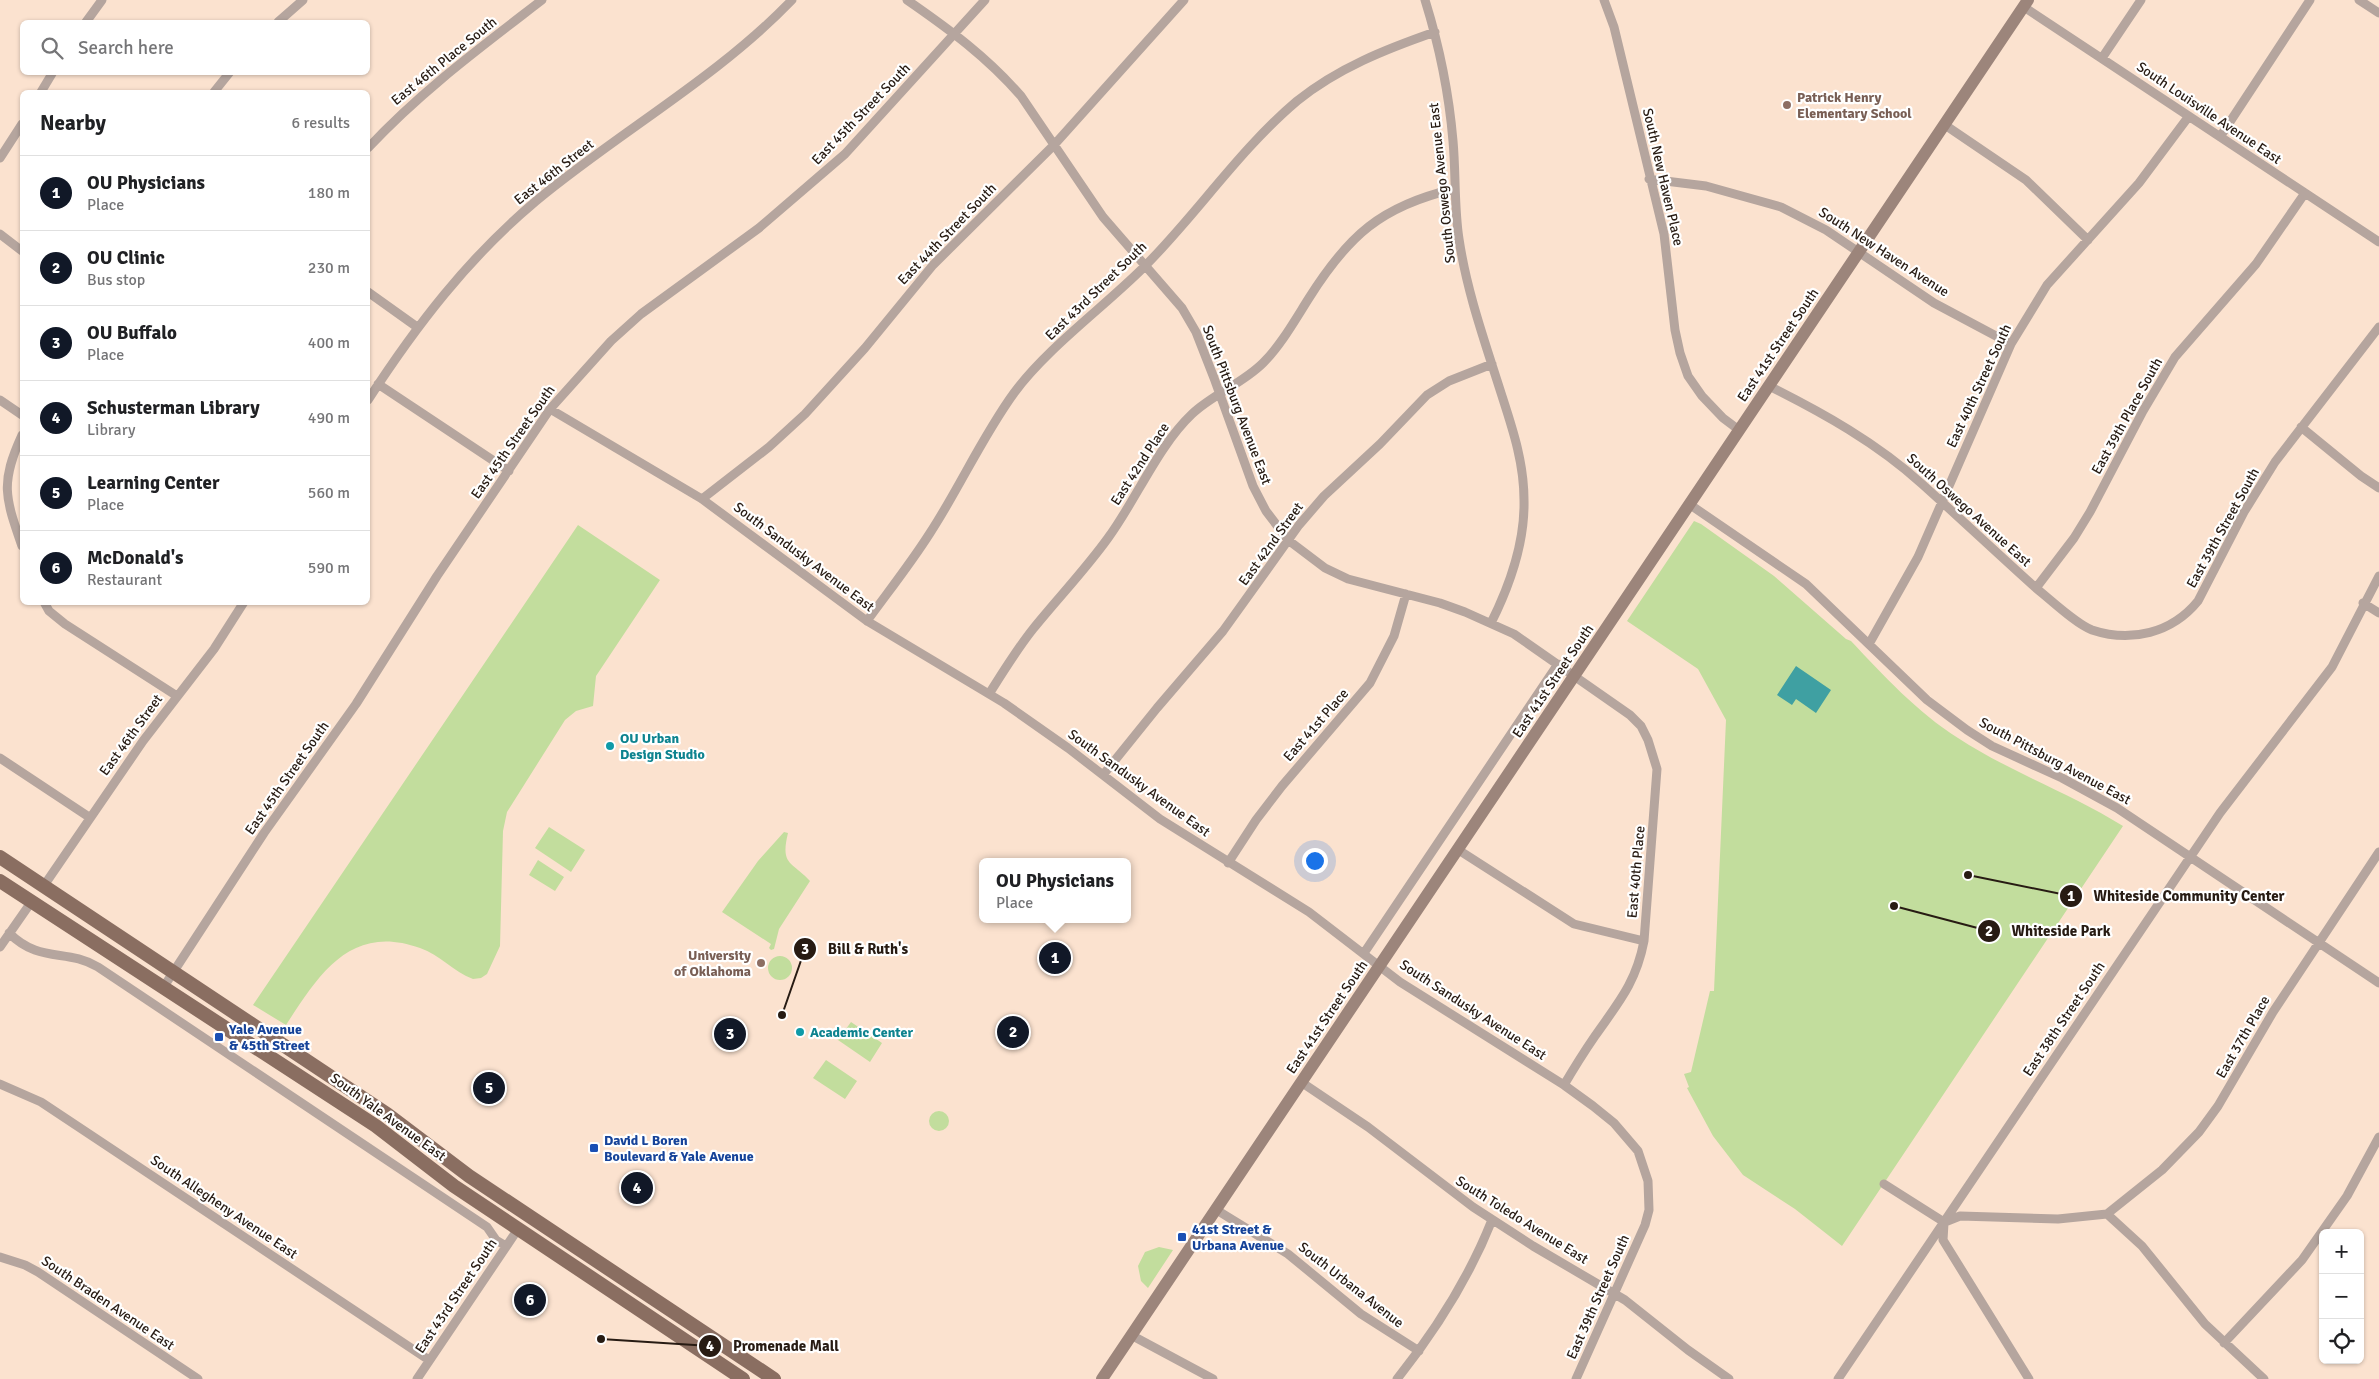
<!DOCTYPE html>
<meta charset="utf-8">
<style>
body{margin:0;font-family:Signika,sans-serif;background:#f6f6f6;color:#202124}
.controls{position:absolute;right:15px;bottom:15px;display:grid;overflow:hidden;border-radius:8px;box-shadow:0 1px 4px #0004}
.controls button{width:45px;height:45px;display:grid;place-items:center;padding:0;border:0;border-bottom:1px solid #e0e0e0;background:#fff;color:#202124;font:25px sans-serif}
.you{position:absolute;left:1314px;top:860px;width:18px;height:18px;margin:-12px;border:4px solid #fff;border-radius:50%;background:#1a73e8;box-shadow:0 0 0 8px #1a73e833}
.badge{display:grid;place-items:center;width:32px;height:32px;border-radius:50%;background:#111827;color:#fff;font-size:16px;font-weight:700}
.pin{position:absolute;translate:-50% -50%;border:2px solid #fff;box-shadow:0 1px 5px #0006}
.popup{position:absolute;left:979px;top:858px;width:152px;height:65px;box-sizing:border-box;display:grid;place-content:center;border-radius:8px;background:#fff;filter:drop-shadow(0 1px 4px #0005);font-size:16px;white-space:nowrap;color:#757577}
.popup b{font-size:19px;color:#202124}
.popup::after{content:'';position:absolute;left:50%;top:100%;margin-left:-10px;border:10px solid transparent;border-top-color:#fff}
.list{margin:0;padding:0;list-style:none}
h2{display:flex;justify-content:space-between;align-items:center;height:65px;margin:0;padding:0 20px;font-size:21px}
h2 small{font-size:16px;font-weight:400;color:#757577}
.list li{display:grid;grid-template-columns:32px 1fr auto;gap:15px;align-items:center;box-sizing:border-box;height:75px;padding:0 20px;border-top:1px solid #e0e0e0}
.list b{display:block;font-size:19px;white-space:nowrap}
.list p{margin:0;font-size:16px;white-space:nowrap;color:#757577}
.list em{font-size:16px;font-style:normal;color:#757577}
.icon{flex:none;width:28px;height:28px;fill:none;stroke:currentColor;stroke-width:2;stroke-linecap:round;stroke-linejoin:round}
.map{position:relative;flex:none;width:2379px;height:1379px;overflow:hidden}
.search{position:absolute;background:#fff;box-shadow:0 1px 4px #0004;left:20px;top:20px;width:350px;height:55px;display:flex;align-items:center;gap:12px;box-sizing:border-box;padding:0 18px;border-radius:8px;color:#757577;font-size:19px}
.panel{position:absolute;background:#fff;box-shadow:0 1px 4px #0004;left:20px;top:90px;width:350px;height:515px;border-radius:8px}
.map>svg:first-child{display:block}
.green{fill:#c2dd9d}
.water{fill:#3fa0a2}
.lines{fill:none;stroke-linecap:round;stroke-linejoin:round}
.minor{stroke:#b5a59e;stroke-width:9}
.secondary{stroke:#9c857b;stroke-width:12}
.primary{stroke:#8a6e61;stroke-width:14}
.education-dot{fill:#8d6e63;stroke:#fff;stroke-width:2}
.culture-dot{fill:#0f9aa8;stroke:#fff;stroke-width:2}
.transit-dot{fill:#1a4fb4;stroke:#fff;stroke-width:2}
.labels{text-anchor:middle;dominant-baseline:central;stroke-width:4.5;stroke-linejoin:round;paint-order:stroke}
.street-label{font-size:14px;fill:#271b13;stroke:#fff}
.education-label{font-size:14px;font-weight:bold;fill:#785e54;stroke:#fff;text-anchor:start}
.culture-label{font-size:14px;font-weight:bold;fill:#0d838f;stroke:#fff;text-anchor:start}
.transit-label{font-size:14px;font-weight:bold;fill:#164399;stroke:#fff;text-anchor:start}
.leader{fill:none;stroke:#271b13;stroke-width:2}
.callout-dot{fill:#271b13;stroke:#fff;stroke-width:2}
.mark-label{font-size:15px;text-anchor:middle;font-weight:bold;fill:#fff}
.callout-label{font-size:15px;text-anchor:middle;font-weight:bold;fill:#271b13;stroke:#fff;stroke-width:4.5;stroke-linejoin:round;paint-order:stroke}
</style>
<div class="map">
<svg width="2379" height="1379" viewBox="0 0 2379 1379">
<rect width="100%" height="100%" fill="#fbe2cf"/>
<!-- green -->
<path class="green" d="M1694,521L1701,524L1774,576L1846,639L1851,641C1884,676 1917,712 1958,738C2010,772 2070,793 2123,826L1842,1246L1795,1209L1743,1175L1713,1136L1687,1088L1689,1087L1684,1074L1691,1072L1710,991H1714L1726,720L1698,669L1627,621Z
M578,525L660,580L596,676L593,706L576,711L565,720L507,812L503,831L500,946L487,974L481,978L473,979C454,972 440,955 420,948C351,923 319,974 286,1025L253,1005Z
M549,827L585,850L571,872L535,848Z
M784,832L788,833C780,866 792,861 810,881L779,929L774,949L771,950L769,948L771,944L722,912L758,861Z
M538,860L564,877L555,891L529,875Z
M768 968a12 12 0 1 1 24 0a12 12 0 1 1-24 0Z
M851,1022L882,1043L870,1062L838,1040Z
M719 1034a11 11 0 1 1 22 0a11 11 0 1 1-22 0Z
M826,1060L857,1081L845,1099L813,1078Z
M929 1121a10 10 0 1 1 20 0a10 10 0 1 1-20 0Z
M1159,1247L1173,1250L1148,1288L1141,1281L1138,1266L1145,1252Z"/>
<!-- water -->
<path class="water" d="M1796,666L1831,690L1816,713L1796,699L1792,705L1777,695Z"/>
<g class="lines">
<!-- minor -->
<path class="minor" d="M907,0C949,29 987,57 1021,96L1103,217L1182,308L1196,332L1214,378L1253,486L1266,511L1288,540L1325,568L1348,579L1440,603L1465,612L1514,634L1630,715L1641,726L1648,740L1657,769L1644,941C1636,983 1618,1003 1595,1036C1584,1052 1574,1068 1564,1085
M1425,0C1439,45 1449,94 1453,141C1456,174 1454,207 1459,239C1467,293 1486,345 1502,396C1513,430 1524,463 1524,500C1525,543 1510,585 1491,623
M1604,0L1614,27L1664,234L1675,330L1680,353L1688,376L1702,396L1723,418L1739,430
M2359,0L2379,13
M2024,7L2379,242
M86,22L102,0
M278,22L303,0
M2102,58L2141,0
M41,92L53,72
M214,92L230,72
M1945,125L2026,180L2088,240
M2220,137L2310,0
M368,148C420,92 481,47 542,0
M0,158L22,124
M1649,179L1706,186L1781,207L1826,230L1934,303L2011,344
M0,234L22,251
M368,292L417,327
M378,384L509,471
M1769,386C1823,413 1877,443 1922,484C1961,519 1998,554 2037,589C2051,600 2076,624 2092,630C2131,643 2172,633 2198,601L2244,512L2275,462L2379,327
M0,400L22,415
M368,400C416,326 468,258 536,201C619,132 717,78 792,0
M550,409L702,499L867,621L1004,703L1068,748L1160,819L1309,912L1400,982L1564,1085L1593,1106L1614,1123L1638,1151L1648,1181L1649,1210L1645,1225L1576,1379
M2301,427L2361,476L2379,488
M22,435C0,483 5,497 22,546
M702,499L769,447L805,414L865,348L933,265L1054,145L1184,0
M1689,504L1806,584L1927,700L1967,730L1992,746L2062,778L2117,808L2379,983
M2036,588L2074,538L2090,512L2143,411L2175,357L2256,264L2305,193
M44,602L49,611L65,624L177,696
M2363,603L2379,613
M867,621C888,592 911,563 930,533C960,487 982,437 1014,393C1047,348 1104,307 1144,267C1197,214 1239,150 1297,101C1338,68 1386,49 1435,32
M1869,644L1918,557L2011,344L2047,285L2139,183L2189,116
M989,694C1003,672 1017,649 1033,629C1058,598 1085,570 1108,538C1136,500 1158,446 1192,414C1213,394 1242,384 1263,363C1281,345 1295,320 1309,298C1348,236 1381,206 1454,189
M0,758L89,817
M1103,775L1157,708L1223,631L1299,525L1324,496L1380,444L1427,395L1449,381L1492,364
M1457,849L1574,924L1644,941
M1228,863L1256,820L1282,786L1370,683L1394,636L1406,594
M43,887L143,741L214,649L244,602
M9,933C40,964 67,948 98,967L487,1227L496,1240L506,1246
M0,947L32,901
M1364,953L1558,664
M163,988L264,833L356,704L437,576L550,409L611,341L641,314L759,228L845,154L985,0
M1301,1082L1368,1127L1473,1207L1533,1246L1625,1300L1688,1350L1729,1379
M0,1084L41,1102L429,1360
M1884,1184L1944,1222
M1215,1209L1288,1254L1361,1314L1419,1351
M2107,1214L2162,1170L2199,1132L2218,1106L2273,1012L2379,852
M1945,1222L1960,1216L2058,1219L2107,1214L2142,1246L2205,1324L2264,1379
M1944,1223L1943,1240L2029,1379
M0,1257L25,1265L38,1272L198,1379
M1131,1335L1213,1379
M2224,1343L2302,1260L2347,1196L2379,1137
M417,1379L518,1229
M1397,1379C1436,1330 1469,1278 1492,1220
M1838,1379L2220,813L2332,667L2379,576"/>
<!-- secondary -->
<path class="secondary" d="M1102,1379L2028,0"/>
<!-- primary -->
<path class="primary" d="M0,857L387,1114L469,1176L774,1379
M0,881L376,1126L454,1186L743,1379"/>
</g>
<!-- markers -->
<g class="education-dot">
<circle cx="1787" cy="105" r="5"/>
<circle cx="761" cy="963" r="5"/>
</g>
<g class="culture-dot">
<circle cx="610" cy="746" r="5"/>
<circle cx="800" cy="1032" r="5"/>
</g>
<g class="transit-dot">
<rect x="214" y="1032" width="10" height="10" rx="2.5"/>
<rect x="589" y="1143" width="10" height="10" rx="2.5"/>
<rect x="1177" y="1232" width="10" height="10" rx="2.5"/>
</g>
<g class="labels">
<!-- street labels -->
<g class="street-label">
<text transform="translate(444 61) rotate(-39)">East 46th Place South</text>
<text transform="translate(2209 113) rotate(34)">South Louisville Avenue East</text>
<text transform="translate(861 114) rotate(-46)">East 45th Street South</text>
<text transform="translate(554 172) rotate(-38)">East 46th Street</text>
<text transform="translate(1663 177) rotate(77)">South New Haven Place</text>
<text transform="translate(1442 183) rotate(-96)">South Oswego Avenue East</text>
<text transform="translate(947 234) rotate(-46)">East 44th Street South</text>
<text transform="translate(1884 252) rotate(33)">South New Haven Avenue</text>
<text transform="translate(1096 291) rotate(-44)">East 43rd Street South</text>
<text transform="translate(1778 345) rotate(-56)">East 41st Street South</text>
<text transform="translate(1979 386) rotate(-65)">East 40th Street South</text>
<text transform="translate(1237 405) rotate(69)">South Pittsburg Avenue East</text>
<text transform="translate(2127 416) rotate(-61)">East 39th Place South</text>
<text transform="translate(513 442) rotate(-55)">East 45th Street South</text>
<text transform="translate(1140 464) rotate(-57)">East 42nd Place</text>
<text transform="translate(1969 510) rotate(42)">South Oswego Avenue East</text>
<text transform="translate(2223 528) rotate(-61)">East 39th Street South</text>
<text transform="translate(1271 544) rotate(-54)">East 42nd Street</text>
<text transform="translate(804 557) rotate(37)">South Sandusky Avenue East</text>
<text transform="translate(1553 681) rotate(-56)">East 41st Street South</text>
<text transform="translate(1316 725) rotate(-49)">East 41st Place</text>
<text transform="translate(131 735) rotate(-54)">East 46th Street</text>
<text transform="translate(2055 761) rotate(28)">South Pittsburg Avenue East</text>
<text transform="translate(287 778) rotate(-55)">East 45th Street South</text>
<text transform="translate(1139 783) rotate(36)">South Sandusky Avenue East</text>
<text transform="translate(1636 872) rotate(-85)">East 40th Place</text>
<text transform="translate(1473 1010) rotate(33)">South Sandusky Avenue East</text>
<text transform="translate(1327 1017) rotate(-56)">East 41st Street South</text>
<text transform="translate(2064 1019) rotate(-56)">East 38th Street South</text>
<text transform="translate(2243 1037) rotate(-60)">East 37th Place</text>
<text transform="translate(388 1117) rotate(36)">South Yale Avenue East</text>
<text transform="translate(224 1207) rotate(34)">South Allegheny Avenue East</text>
<text transform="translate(1522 1220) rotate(32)">South Toledo Avenue East</text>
<text transform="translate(1351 1285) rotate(38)">South Urbana Avenue</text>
<text transform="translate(456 1296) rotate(-56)">East 43rd Street South</text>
<text transform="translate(1598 1297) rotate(-66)">East 39th Street South</text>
<text transform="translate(108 1303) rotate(34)">South Braden Avenue East</text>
</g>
<!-- education labels -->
<g class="education-label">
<text x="1797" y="97">Patrick Henry<tspan x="1797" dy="16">Elementary School</tspan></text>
<text x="751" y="955" text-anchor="end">University<tspan x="751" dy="16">of Oklahoma</tspan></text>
</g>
<!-- culture labels -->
<g class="culture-label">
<text x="620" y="738">OU Urban<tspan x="620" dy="16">Design Studio</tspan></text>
<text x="810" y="1032">Academic Center</text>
</g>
<!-- transit labels -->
<g class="transit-label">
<text x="229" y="1029">Yale Avenue<tspan x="229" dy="16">&amp; 45th Street</tspan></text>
<text x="604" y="1140">David L Boren<tspan x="604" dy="16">Boulevard &amp; Yale Avenue</tspan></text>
<text x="1192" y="1229">41st Street &amp;<tspan x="1192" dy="16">Urbana Avenue</tspan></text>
</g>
</g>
<!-- callouts -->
<path class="leader" d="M1968 875L2071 896M1894 906L1989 931M782 1015L805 949M601 1339L710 1346"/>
<g class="callout-dot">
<circle cx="1968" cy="875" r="5"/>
<circle cx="1894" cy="906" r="5"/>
<circle cx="782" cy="1015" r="5"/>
<circle cx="601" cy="1339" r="5"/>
<circle cx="2071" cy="896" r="12"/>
<circle cx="1989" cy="931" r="12"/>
<circle cx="805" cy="949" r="12"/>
<circle cx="710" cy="1346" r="12"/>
</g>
<g class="mark-label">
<text x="2071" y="901">1</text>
<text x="1989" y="936">2</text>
<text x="805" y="954">3</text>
<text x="710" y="1351">4</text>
</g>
<g class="callout-label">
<text x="2189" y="901">Whiteside Community Center</text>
<text x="2061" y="936">Whiteside Park</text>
<text x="868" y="954">Bill &amp; Ruth's</text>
<text x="786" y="1351">Promenade Mall</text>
</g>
</svg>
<div class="controls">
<button>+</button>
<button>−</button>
<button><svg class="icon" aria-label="locate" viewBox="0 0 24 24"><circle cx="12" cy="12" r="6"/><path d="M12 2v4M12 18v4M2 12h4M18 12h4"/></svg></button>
</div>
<div class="you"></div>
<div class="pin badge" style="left:1055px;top:958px">1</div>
<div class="popup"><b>OU Physicians</b>Place</div>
<div class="pin badge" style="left:1013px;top:1032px">2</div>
<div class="pin badge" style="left:730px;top:1034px">3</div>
<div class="pin badge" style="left:637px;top:1188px">4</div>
<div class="pin badge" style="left:489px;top:1088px">5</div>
<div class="pin badge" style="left:530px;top:1300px">6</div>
<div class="search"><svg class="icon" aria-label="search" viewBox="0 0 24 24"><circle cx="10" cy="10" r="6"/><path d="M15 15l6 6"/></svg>Search here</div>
<section class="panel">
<h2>Nearby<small>6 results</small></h2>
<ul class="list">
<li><span class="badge">1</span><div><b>OU Physicians</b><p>Place</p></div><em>180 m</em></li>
<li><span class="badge">2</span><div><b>OU Clinic</b><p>Bus stop</p></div><em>230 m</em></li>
<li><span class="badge">3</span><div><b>OU Buffalo</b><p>Place</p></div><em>400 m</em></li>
<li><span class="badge">4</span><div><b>Schusterman Library</b><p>Library</p></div><em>490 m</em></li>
<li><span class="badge">5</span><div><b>Learning Center</b><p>Place</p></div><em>560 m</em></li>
<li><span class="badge">6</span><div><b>McDonald's</b><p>Restaurant</p></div><em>590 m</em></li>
</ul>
</section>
</div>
